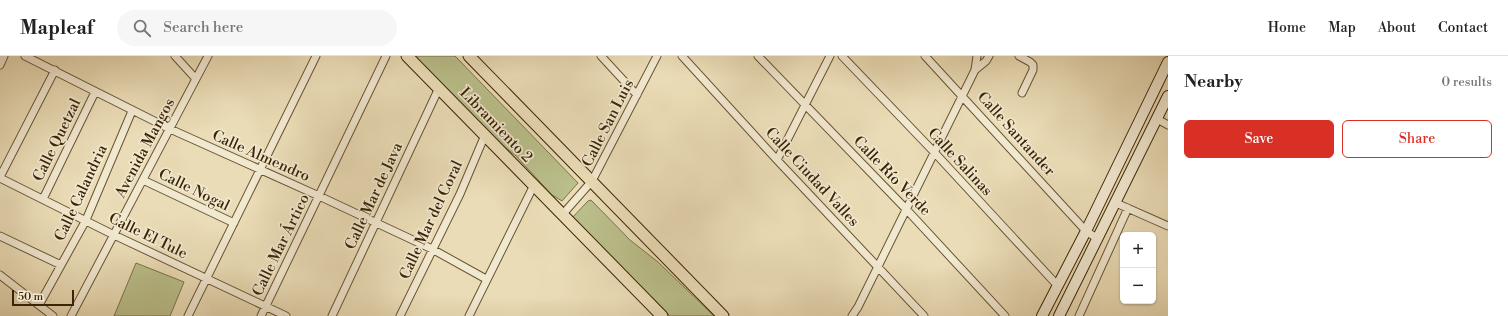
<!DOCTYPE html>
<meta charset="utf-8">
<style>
body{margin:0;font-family:"Libre Bodoni",serif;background:#f6f6f6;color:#222}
.controls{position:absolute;right:12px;bottom:12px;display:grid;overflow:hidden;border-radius:6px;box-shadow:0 1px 3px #0004}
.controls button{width:36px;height:36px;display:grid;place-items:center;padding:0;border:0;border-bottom:1px solid #e0e0e0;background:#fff;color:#222;font:20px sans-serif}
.scale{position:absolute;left:12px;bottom:10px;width:62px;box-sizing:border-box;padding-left:4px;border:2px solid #3b2506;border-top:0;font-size:11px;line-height:14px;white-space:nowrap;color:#3b2506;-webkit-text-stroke:3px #f1e8d0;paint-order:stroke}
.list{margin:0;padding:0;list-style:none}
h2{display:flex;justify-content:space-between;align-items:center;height:52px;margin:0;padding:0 16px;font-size:17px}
h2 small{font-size:13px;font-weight:400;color:#767676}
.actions{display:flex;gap:8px;padding:12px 16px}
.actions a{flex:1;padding:9px 0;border:1px solid #d93025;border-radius:6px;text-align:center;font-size:14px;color:#d93025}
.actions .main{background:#d93025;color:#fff}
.icon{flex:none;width:22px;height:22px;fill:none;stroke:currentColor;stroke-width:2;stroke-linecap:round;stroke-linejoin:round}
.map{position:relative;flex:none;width:1168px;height:260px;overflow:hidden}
header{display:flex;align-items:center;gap:24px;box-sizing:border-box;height:56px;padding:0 20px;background:#fff;border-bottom:1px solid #e0e0e0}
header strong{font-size:19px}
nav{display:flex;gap:22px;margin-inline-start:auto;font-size:14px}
.search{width:280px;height:36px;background:#f6f6f6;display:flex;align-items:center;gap:10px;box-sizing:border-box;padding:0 14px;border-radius:22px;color:#767676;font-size:15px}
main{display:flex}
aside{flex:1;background:#fff}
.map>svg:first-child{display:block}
.green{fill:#babf8b;stroke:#7a7248}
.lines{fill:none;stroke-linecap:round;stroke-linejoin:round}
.street-casing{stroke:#675332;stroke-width:9}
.secondary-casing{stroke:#3b2506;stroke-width:12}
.primary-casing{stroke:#3b2506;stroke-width:13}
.street{stroke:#f1e8d0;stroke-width:7}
.secondary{stroke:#f1e8d0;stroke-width:10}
.primary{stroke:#eadcb6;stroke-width:11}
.labels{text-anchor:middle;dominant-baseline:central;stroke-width:3.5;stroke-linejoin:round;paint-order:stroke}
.street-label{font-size:15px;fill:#3b2506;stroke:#f1e8d0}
</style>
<header>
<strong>Mapleaf</strong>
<div class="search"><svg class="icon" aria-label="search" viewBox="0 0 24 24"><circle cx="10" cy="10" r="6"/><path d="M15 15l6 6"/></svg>Search here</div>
<nav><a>Home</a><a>Map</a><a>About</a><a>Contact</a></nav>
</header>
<main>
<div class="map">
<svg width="1168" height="260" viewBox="0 0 1168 260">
<rect width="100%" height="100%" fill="#eadcb6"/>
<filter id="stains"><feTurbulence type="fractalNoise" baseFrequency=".005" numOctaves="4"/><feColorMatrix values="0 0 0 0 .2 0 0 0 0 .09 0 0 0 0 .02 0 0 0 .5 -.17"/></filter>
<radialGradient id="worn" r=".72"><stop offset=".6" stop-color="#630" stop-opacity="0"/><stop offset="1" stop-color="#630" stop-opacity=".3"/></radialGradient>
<!-- green -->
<path class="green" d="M412,0H455L578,127L562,145L552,139L515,99L494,83Z
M591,144L630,184L658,206L714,260H670L571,163L588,145Z
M136,207L184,226L170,260H114Z"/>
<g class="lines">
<!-- street casing -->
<g class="street-casing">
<path id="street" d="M25,0L170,73L319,140L432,193L486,223
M175,0L196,23
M601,0L637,39
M682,0L777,104L924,260
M758,0L906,153L1005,260
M842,0L934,96L1058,230
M925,0L1086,175L1098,183
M1019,0L1030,6L1033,9V14L1022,37
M0,9L4,0
M975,14L986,5L989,0
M1157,63L1168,69
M777,104L830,0
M0,121L55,14
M0,122L114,179L286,260
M143,124L234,167
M43,143L95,36
M1116,147L1168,170
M562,159L592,125L657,0
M0,180L61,209
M0,219L53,260
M39,249L86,164L132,55
M71,260L208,0
M188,260L316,0
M261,260L386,0
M332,260L439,32
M400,260L460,138L485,79
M469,260L534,129
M852,260L858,251L975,14L977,0
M1079,260L1128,152"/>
</g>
<!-- secondary casing -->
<g class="secondary-casing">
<path id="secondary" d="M1042,260L1086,175L1168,6
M1059,260L1168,40"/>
</g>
<!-- primary casing -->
<g class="primary-casing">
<path id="primary" d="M407,0L662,260
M469,0L723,260"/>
</g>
<!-- street -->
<use href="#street" class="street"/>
<!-- secondary -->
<use href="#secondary" class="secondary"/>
<!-- primary -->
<use href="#primary" class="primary"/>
</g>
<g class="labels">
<!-- street labels -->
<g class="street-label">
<text transform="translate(608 67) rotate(-63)">Calle San Luis</text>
<text transform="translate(496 69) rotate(46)">Libramiento 2</text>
<text transform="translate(1016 78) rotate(48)">Calle Santander</text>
<text transform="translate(57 84) rotate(-64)">Calle Quetzal</text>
<text transform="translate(145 92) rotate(-62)">Avenida Mangos</text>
<text transform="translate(261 100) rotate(24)">Calle Almendro</text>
<text transform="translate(960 106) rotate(47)">Calle Salinas</text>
<text transform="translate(892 120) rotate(46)">Calle Río Verde</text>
<text transform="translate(812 121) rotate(47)">Calle Ciudad Valles</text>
<text transform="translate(194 134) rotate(26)">Calle Nogal</text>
<text transform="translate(81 137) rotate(-65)">Calle Calandria</text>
<text transform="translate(374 140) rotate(-65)">Calle Mar de Java</text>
<text transform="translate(431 164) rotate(-65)">Calle Mar del Coral</text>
<text transform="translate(148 180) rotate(26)">Calle El Tule</text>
<text transform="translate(281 189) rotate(-64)">Calle Mar Ártico</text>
</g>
</g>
<rect width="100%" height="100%" filter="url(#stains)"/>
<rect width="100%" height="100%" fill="url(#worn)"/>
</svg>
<div class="controls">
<button>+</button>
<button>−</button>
</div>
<div class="scale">50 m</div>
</div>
<aside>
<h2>Nearby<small>0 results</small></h2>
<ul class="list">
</ul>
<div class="actions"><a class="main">Save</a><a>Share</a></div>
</aside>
</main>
